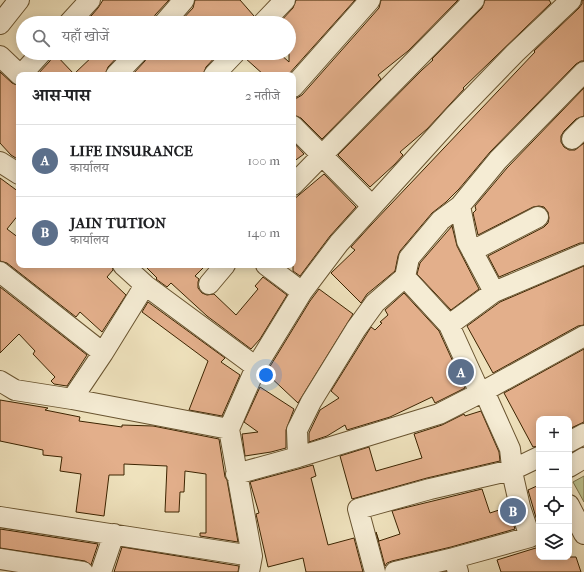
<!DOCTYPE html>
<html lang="hi">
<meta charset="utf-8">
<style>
body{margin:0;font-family:"IM FELL French Canon","Noto Serif Devanagari",serif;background:#f6f6f6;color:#202124}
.controls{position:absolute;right:12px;bottom:12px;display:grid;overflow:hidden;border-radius:8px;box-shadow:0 2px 10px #0003}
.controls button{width:36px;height:36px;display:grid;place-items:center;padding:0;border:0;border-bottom:1px solid #e0e0e0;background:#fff;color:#202124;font:20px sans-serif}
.you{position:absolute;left:266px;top:375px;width:14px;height:14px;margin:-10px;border:3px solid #fff;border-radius:50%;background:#1a73e8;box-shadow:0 0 0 6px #1a73e833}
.badge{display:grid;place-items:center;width:26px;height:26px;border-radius:50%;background:#ea580c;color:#fff;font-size:13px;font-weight:700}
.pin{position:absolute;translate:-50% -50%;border:2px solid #fff;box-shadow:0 1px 4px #0006}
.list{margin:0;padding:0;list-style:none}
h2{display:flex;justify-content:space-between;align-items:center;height:52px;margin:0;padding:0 16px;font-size:17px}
h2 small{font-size:13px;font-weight:400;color:#757577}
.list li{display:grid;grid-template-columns:26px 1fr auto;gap:12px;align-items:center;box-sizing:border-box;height:72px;padding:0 16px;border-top:1px solid #e0e0e0}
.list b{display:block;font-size:15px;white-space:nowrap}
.list p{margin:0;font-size:13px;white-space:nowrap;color:#757577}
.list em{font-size:13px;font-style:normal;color:#757577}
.icon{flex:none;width:22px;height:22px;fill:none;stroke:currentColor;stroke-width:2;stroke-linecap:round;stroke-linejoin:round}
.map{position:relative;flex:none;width:584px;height:572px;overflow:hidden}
.search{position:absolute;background:#fff;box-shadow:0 2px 10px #0003;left:16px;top:16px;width:280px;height:44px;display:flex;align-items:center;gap:10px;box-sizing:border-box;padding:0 14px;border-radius:22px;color:#757577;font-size:15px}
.panel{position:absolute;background:#fff;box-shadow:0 2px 10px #0003;left:16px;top:72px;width:280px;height:196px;border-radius:8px}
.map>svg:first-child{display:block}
.green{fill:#bcc28f;stroke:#7c7348}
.building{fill:#e3af8b;stroke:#3c2401}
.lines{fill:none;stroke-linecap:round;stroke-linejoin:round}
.minor-casing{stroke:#695430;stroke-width:22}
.minor{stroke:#f5ecd4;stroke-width:20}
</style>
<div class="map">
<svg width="584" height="572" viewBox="0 0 584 572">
<rect width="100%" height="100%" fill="#efe2bd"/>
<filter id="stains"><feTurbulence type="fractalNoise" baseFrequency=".005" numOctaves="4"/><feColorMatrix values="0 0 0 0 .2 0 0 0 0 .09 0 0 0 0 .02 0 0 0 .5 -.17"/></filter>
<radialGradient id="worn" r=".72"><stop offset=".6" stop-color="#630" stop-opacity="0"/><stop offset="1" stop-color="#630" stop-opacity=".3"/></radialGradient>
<!-- green -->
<path class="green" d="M584,476V502L573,482Z"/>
<!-- building -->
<path class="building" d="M103,0H169L155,15L153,23H85L98,8Z
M195,0H240L254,16L252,23H179L193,8Z
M296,0H355L288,75H264L245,58L246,53H279L289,62V23H279L293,8Z
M381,0H458L408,51L378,75L381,79L322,139L301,118L293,115V98H297L302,95L379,8Z
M485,0H549L551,3L463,88L464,89L427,129L400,152L403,155L395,164L370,187L338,155L422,70L433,60L432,59L482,8Z
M582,0H584V61H581L576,64L490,152L459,189L446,202L432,213L400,251L398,256L395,271L367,294L361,303L331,273L355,250L351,247L371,225L535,52L534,51L579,8L582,4Z
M52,53H54L74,74L96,53H121L108,67L105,75H37L50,61Z
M148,53H219L206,67L203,75H132L145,61Z
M0,72L12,83L19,86V160L11,155L0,143Z
M584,88V116L576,119L564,131L561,136V142L564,147L569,150H575L584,143V243H580L499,277L488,256L544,227L548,223L549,218L548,212L544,207L539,206L533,207L478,235L473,213L476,210L475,206L507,168Z
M293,142L304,154L293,162Z
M324,174L356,207L330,236L300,276L293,271V200Z
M0,178L19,192V214L7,229L19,238V265H112L113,270L107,277L126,295L102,332L80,312L76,317L7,263L0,261Z
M452,226L457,246L479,289L451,310L417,274L420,263Z
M144,265H206L195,276L199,279L198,282V288L202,293L207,295L214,294L236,315L258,289L255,286L263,277L287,295L260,339L251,349L207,316L171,283L167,287L156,279L157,278Z
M584,266V325L578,326L493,373L467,326L500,302Z
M0,287L87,355L67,386L54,384L51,381L55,377L33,354L35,351L19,334L0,353Z
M319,289L353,314L298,403L266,373L310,301Z
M404,293L439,331L465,388L435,403L432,397L390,417L347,430L345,425L327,436L309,442V433L320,410L339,398L331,391L371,327L375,330L382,323L380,322L388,315L385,310Z
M148,302L225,358L221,362L240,375L222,416L189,410L208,361L142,312Z
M584,349V422L569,429V419H539V446L533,447L504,393Z
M260,387L294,409L286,430V448L271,452L245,456L242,434L258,432L244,422Z
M0,400L48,408L45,410L80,417L79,421L122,427V425L153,426L219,439L225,477L227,480L238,542L200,536V533H206V474L185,471L184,492H180L179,512H165L167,466L124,464V475H109L104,516L76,512L81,474L60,471L62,457L43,455V450L0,441Z
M481,411L499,452L500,461L427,478L352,499L340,456L369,447L376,471L422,458L414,434L442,425L464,414L465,416Z
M313,465L316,476L311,478L328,545L354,538L363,572H306L303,558L268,567L256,514L259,513L250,482Z
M539,485V528L528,490Z
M482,489L490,513L508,507L515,529L451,547L392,561L387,563L385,566L376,532L379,541L400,534L392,511Z
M0,529L98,544L91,565L85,561L0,548Z
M539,544V557H576L581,572H501L497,560L539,547L536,546Z
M122,547L239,566L238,572H114Z"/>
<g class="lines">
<!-- minor casing -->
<g class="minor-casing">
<path id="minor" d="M69,23L90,0
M164,23L184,0
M263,23L285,0
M0,24L19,0
M0,56L20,75
M21,75L41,53
M116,75L137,53
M214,75L235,53
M293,87L370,0
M293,126L372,206
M572,139L584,127
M0,162L19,174
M293,185L474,0
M472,251L538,217
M266,265L302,292
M0,272L103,353
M405,277L449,325
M209,284L225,265
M145,285L256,367L229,429
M494,292L467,241L460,206L498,160L584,72
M256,367L302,292L339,243L454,116L515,53L571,0
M0,381L15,390L72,399L229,429L252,556
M480,393L449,325L494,292L584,254
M72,399L103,353L145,285L123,265
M569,442L584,434
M298,457L297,430L311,402L356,329L375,303L405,277L409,258L441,220L460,206
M569,467L584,458
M236,474L298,457L439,414L484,391L584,336
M569,505L584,534
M0,517L252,556L249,572
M454,558L530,537L520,507L513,476L510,449L484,391
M0,559L83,572
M101,572L114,534
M375,572L358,509L430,489L512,470L539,457
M395,572L454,558L458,572"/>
</g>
<!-- minor -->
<use href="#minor" class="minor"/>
</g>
<rect width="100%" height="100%" filter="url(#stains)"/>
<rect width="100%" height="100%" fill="url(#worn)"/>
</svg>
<div class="controls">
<button>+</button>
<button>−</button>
<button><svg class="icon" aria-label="locate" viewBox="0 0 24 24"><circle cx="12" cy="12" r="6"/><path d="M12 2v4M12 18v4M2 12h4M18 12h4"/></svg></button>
<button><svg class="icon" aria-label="layers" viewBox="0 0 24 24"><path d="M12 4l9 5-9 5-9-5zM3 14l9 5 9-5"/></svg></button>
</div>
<div class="you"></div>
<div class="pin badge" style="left:461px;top:372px;background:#5c6f8a">A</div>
<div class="pin badge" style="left:513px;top:511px;background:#5c6f8a">B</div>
<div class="search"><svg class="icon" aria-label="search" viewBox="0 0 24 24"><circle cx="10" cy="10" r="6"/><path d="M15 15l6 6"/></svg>यहाँ खोजें</div>
<section class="panel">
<h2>आस-पास<small>2 नतीजे</small></h2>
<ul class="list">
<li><span class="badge" style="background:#5c6f8a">A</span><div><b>LIFE INSURANCE</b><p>कार्यालय</p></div><em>100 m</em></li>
<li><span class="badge" style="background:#5c6f8a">B</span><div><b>JAIN TUTION</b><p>कार्यालय</p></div><em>140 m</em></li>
</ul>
</section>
</div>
